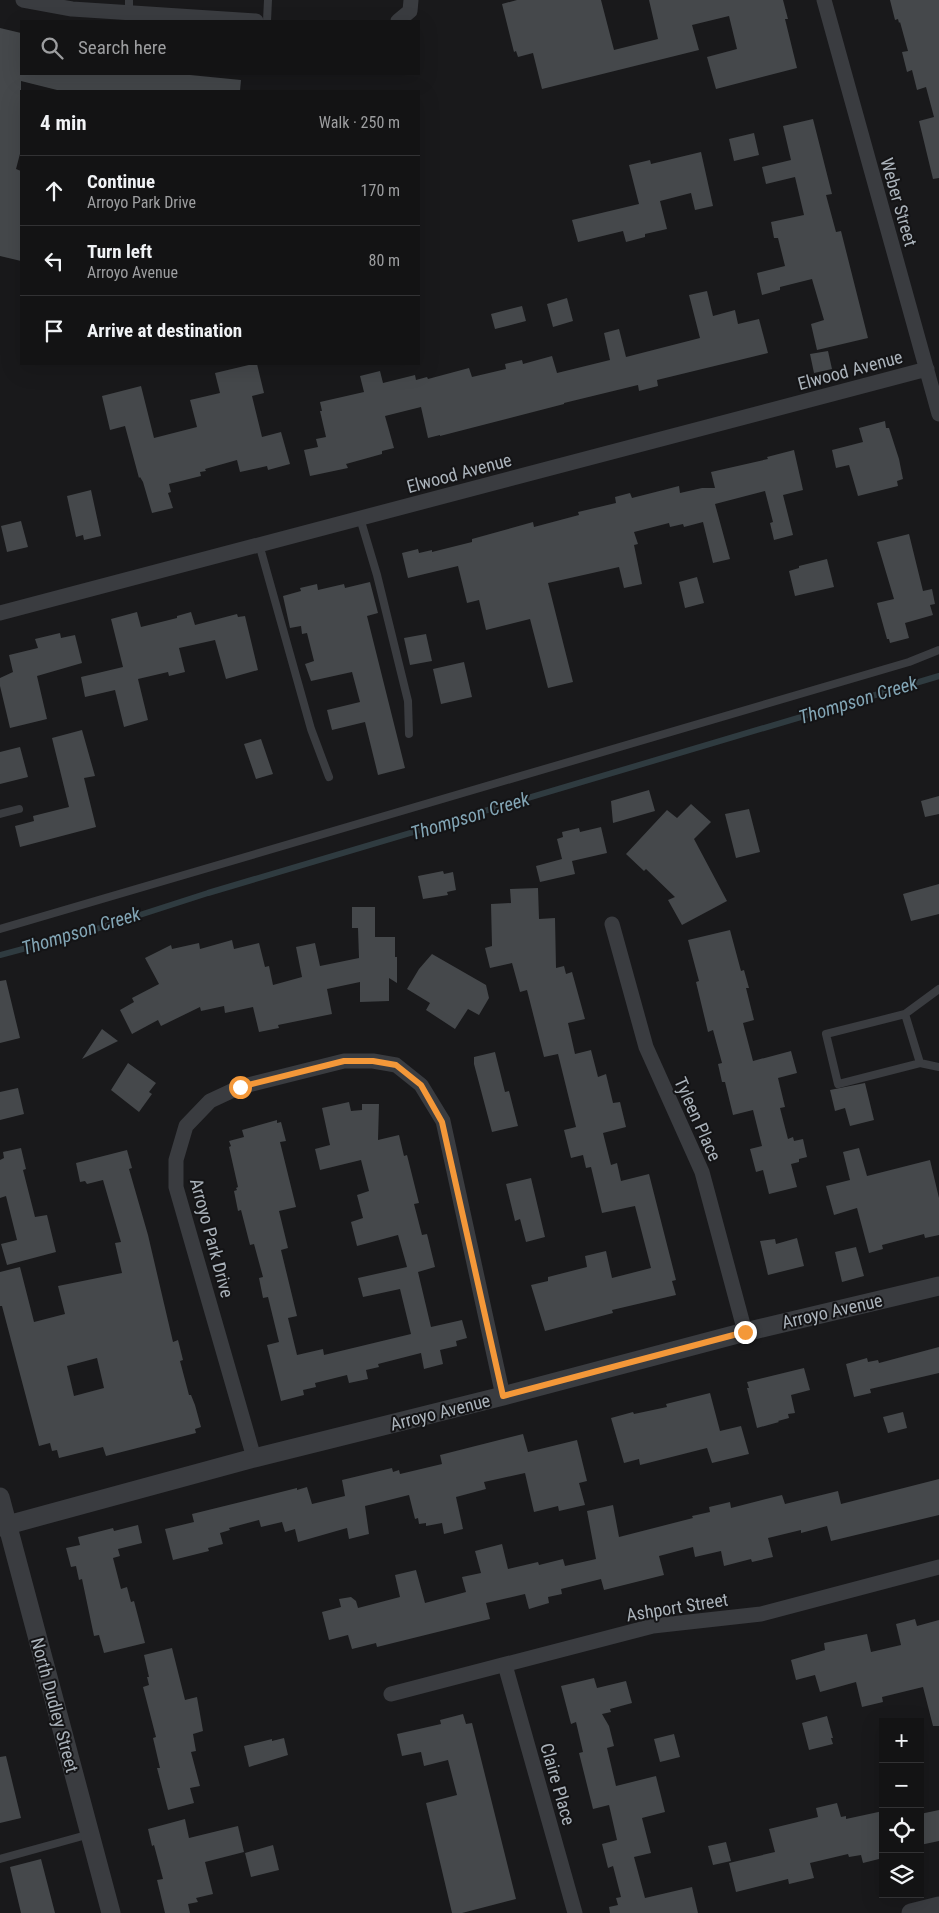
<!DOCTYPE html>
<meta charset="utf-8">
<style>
body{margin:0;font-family:"Roboto Condensed",sans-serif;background:#202022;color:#f1f3f6}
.controls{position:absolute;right:15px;bottom:15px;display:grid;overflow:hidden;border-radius:0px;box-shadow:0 5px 20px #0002}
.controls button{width:45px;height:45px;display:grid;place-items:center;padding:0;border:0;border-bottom:1px solid #323234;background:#131314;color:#f1f3f6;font:25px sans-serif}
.stop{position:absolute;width:15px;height:15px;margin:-11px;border:4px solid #f49839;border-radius:50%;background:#fff}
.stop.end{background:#f49839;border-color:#fff;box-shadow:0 1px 5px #0008}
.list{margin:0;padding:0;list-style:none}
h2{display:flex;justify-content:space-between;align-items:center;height:65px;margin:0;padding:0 20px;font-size:21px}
h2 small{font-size:16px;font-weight:400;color:#9d9ea0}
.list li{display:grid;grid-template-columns:32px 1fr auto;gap:15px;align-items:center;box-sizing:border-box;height:70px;padding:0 20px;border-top:1px solid #323234}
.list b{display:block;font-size:19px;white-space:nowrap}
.list p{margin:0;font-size:16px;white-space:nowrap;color:#9d9ea0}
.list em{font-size:16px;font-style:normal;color:#9d9ea0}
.icon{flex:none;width:28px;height:28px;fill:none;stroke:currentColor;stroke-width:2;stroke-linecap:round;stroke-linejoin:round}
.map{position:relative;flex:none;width:939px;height:1913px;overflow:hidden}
.search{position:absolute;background:#131314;box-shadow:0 5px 20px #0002;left:20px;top:20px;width:400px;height:55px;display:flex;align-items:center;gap:12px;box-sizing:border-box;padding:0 18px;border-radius:0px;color:#9d9ea0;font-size:19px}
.panel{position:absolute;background:#131314;box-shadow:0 5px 20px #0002;left:20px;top:90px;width:400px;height:275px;border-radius:0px}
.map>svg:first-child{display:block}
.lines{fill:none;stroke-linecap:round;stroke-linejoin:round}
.stream{stroke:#2f3b40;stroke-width:6}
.building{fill:#45484b;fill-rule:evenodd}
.service{stroke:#3a3c40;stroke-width:8}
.minor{stroke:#3a3c40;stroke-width:15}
.tertiary{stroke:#3a3c40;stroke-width:19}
.route{stroke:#f49839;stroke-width:6}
.labels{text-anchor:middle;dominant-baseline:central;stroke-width:4;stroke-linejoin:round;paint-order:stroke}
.street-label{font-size:18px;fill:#abb3bb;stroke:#141416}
.water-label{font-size:19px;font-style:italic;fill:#83a6b6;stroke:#141416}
</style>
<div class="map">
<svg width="939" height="1913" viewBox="0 0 939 1913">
<rect width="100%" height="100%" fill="#19191b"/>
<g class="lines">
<!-- stream -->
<path class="stream" d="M0,955L90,931L208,893L939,676"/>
</g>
<!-- building -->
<path class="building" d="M517,0H601L614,50L658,39L649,0H783L788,19H785L797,68L716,89L707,57L737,49L729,16L692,25L699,50L542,89L533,53L518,57L516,51L514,52L502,4Z
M890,0H939V178L933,179L919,121L934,117L926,87L917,90L912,70L907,72L902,52L908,51L900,22L899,23L898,19L895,20Z
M0,28L21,33V74H180L241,80L240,91H61L21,81V150L16,169L21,171V261L0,256Z
M813,119L832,194L826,195L836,232L841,231L868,338L817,350L811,324L824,320L812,279L780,287V290L762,295L757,273L785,266L778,238H774L771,222L804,215L795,177L766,184L762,167L791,160L783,126Z
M754,133L759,155L734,161L729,139Z
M701,152L713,206L695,210L691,193L660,201L667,229L645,234V237L626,242L623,231L578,242L572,220L639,204L629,165L650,160L651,164Z
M707,291L713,316L735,310L738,324L759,319L768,353L657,380L658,386L639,391L638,385L564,403V404L440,436V435L428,438L421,407L385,416L394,448L382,451V454L346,464L348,468L310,476L304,450L318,447L316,439L326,437L320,411H322L320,402L364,392L360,376L380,371L383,383L415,375L416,380L427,377L428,379L469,368L472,377L506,369L505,364L522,360L523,364L552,356L557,373L610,360L604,333L619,329L626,357L700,338L689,295Z
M567,298L573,321L553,327L547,304Z
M522,306L526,321L495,329L491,314Z
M828,351L832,369L814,373L810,354Z
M253,364H257L264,393L252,396L262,437L281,432L290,464L268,470L267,466L240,472L237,460L205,469L206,471L200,472L201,476L169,484L171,492L168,493L173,508L152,513L143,482L140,477L139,478L125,426L110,430L102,396L141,386L154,438L197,427L190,400L220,393L215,373Z
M885,421L886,428H889L899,459L903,479L897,481L898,486L858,496L849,465L836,468L832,450L863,442L859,428Z
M794,450L803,490L783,495L793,535L774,540L770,523L773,522L765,491L715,504L730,559L713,563L703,522L684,527L683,524L670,527L669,523L634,532L638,544L634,545L642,584L624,588L619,567L548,583L573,682L548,688L530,619L486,630L479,600L467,603L458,566L408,578L407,574L402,553L418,549L419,553L432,550V552L472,542V539L533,522L534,527L579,515L578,512L616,503L615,497L630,493L632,498L679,486L680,493L702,488H715L711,472L768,459L767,457Z
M91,490L101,536L84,540L83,535L76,537L67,496Z
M21,521L28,547L7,552L1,526Z
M909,534L923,591L932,589L935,604L930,605L933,615L905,623L909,638L890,643L889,639H887L877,603L894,599L877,542Z
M827,559L834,587L795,596L789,571L799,568V566Z
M697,577L704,603L685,608L679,582Z
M370,582L378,613L367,616L405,768L378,775L365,722L332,730L327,710L360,702L352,672L311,681L305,664L314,661L307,633L302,634L301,626L290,628L283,596L301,591L300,588L317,584L318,590L344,584L345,588Z
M137,612L141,627L177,618V616L191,612L195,625L237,614L238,617L245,616L258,670L226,679L215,640L179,648L185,672L169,676L168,672L138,679L148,720L124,727L115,690L85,697L81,677L123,667L111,619Z
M60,633L61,638L75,635L82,663L37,676L47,719L10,728L0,686V678L13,672L9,655L38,648L35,639Z
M426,634L432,661L410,665L404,638Z
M464,662L472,697L441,704L433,669Z
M82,730L95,776L84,778L96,827L20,847L15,826L34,821L33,816L69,807L52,738Z
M261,739L273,774L256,779L244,744Z
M20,747L28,777L0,784V752Z
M649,790L655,811L613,823L611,801Z
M939,796V814L925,817L921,801Z
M691,804L711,822L694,839L727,901L682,925L668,900L675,897L646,869L644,871L626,854L667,810L677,818Z
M749,809L760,852L736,858L725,814Z
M601,827L607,853L572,861L575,874L540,882L536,866L562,859L557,839L563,837L562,832L579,828L580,832Z
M443,871L444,874L453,872L456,890L447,892L448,895L423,899L418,876Z
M939,884V914L911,921L903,894Z
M538,888L539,919L555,918L556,968L564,966L566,974L572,972L585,1019L568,1023L575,1054L591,1050L598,1077L606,1074L613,1103L620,1102L626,1127L603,1133L611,1165L617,1163L621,1181L649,1174L676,1280L672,1281L676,1295L612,1310L613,1313L545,1331L531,1285L548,1281V1277L587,1267L585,1256L606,1251L612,1278L651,1268L635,1206L602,1213L591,1167L586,1168L583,1155L571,1158L564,1130L576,1127L558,1054L544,1057L527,990L520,992L512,963L490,968L485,948L492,946L491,904L511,903L510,889Z
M352,907H375V937H395V957H397V983L389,978V1001L360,1002V982L327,989L332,1014L278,1025L279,1028L259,1032L253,1007L225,1013L224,1006L201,1011L200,1007L161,1026L158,1020L132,1034L120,1010L134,1002L132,998L159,984L145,958L171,945L172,949L199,943L200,949L232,940L234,949L259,943L265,967L269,966L273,985L302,977L296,947L315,943L320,966L359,958L358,928H352Z
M730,930L741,971L744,970L749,988H746L754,1020L743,1023L753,1061L791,1051L797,1073L778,1078L785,1107L780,1108L788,1139L793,1137L794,1141L803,1139L807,1157L799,1159V1162L791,1164L797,1187L769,1194L763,1170L756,1172L750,1149L762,1146L753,1110L733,1115L725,1082H722L718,1064L722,1063L713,1030L708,1032L696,982L699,981L688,940Z
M432,954L486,985L489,998L479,1015L468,1009L455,1029L426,1010L430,1003L407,989L419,969Z
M6,980L20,1038L0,1043V981Z
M102,1029L118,1041L82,1059Z
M495,1052L505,1092L509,1091L518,1126L492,1132L474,1064V1057Z
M128,1063L156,1083L149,1092L152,1094L139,1112L111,1090Z
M865,1083L874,1120L850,1126L845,1108L835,1111L830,1090Z
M18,1088L24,1114L0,1120V1092Z
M349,1102L351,1111L362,1110V1104H379L378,1140L399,1135L404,1156L407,1155L419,1203L414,1204L422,1235L427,1234L435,1267L418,1272L431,1327L462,1320L467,1338L456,1341L457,1346L440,1350L443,1364L424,1369L421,1353L378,1364L379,1367L366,1370L368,1379L349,1383L347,1375L315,1383L316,1387L303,1390L304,1395L281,1401L267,1345L279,1342L268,1297L263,1298L259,1278L263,1277L254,1244L250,1245L241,1210L238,1211L234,1191L237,1190L236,1188L238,1187L229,1147L231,1146L229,1141L244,1137L242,1130L277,1120V1123L281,1122L286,1141L280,1142L296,1207L279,1211L288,1248L281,1250L297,1316L288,1318L297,1355L323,1349L324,1355L411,1334L400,1289L363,1297L358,1278L407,1267L398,1235L357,1246L351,1222L363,1218L357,1195L369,1191L361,1160L320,1170L315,1149L330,1145L322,1108Z
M21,1148L26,1169L23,1170L35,1217L47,1215L56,1252L7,1265L1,1244L17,1240L6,1196L0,1198V1160L4,1158L3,1152Z
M859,1148L867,1176L930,1160L939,1198V1235L925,1238L924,1234L882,1245L883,1249L869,1253L857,1208L834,1215L826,1186L850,1180L843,1152Z
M127,1150L132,1168L129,1169L148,1235L173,1342L178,1340L183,1360L180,1361L189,1395H191L195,1405L201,1427L195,1429L196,1433L106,1456L103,1447L59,1458L57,1450L52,1451L50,1443L39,1446L2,1306H0V1272L20,1267L34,1322L65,1314L58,1286L122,1273L115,1243L121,1242L103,1180L87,1184L85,1181L80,1182L76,1163ZM97,1358L104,1388L74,1396L67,1366Z
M531,1178L545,1237L526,1242L520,1219L515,1221L506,1184Z
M797,1238L804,1266L768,1275L760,1241L775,1239L776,1244Z
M856,1247L864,1276L842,1282L835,1252Z
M939,1347V1373L870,1389L871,1393L854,1397L846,1364L867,1358L868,1362L878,1360L879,1363Z
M804,1368L810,1390L791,1395L795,1413L788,1414L789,1418L778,1421L779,1422L757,1428L747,1388H749L747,1382Z
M710,1393L720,1431L741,1426L749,1454L712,1463L707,1448L640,1465L639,1459L624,1463L611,1418L633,1412L634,1414L667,1407L666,1404Z
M903,1412L907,1428L888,1433L883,1417Z
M523,1434L528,1452L577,1440L587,1481L579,1483L585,1505L559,1511L558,1506L534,1512L525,1473L484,1482L486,1489L456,1497L463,1529L444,1534L442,1523L426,1526V1523L419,1524L418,1518L415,1519L409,1495L365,1506L369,1534L349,1539L347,1528L298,1542L295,1529L285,1532L282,1522L261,1527L259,1520L229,1528L230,1530L220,1533L223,1544L208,1548L209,1551L173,1560L165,1529L194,1522L192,1514L297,1488V1490L307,1487L312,1504L345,1496L342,1480L392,1468L393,1472L399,1470L400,1474L442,1464L440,1455Z
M939,1479V1515L831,1541L827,1526L801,1533V1530L768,1538L773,1557L752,1562L751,1559L724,1566L721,1551L695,1557L693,1547L659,1556L664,1575L604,1590L601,1579L561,1589L562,1594L548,1597L549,1603L529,1609L525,1594L486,1603L490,1619L377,1647L376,1643L352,1649L348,1635L329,1640L322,1612L341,1607L339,1599L351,1597L356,1601L358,1608L400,1597L395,1575L416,1570L425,1603L466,1592L462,1577L481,1573L475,1551L502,1544L508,1569L538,1562L539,1565L563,1559L565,1566L596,1559L587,1511L613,1505L619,1537L693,1518L692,1516L710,1512L709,1507L730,1502L731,1508L782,1495L785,1504L838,1491L841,1504Z
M138,1525L142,1543L118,1549L120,1556L113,1558L121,1589L127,1587L131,1602L134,1601L145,1643L104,1653L99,1635L94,1636L82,1579L79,1580L76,1566L71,1567L66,1548L80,1545L78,1537L113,1528L114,1531Z
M915,1619L917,1626L939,1620V1726H933L923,1687L882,1697L883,1702L862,1707L856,1682L820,1692L815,1675L796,1680L791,1660L825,1650L824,1643L867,1634L871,1652L901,1645L896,1624Z
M172,1648L185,1700L197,1697L203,1731L193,1734L196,1751L191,1752L200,1786L190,1788L194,1803L168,1810L157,1768H160L153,1738L156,1737L143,1687L149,1685L147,1677H149L144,1655Z
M594,1678L597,1688L626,1681L632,1703L610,1709L611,1712L602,1714L609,1726L614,1746L607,1748L616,1786L656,1776L665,1812L642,1818L651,1853L634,1857L645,1898L692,1887L698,1913H610L609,1907L618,1905L616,1898L621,1897L613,1866L608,1868L602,1844L617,1840L609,1805L593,1809L579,1753L583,1752L576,1722L571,1724L561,1686Z
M463,1714L466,1724L472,1723L516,1899L462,1913H452L426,1803L457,1795L448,1760L424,1766L421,1752L402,1756L397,1734L441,1724L440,1720Z
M827,1716L833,1738H831L833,1744L809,1750L802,1723Z
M674,1734L680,1757L660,1762L654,1739Z
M284,1738L288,1755L249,1767L244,1746L272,1739V1741Z
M6,1756L21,1818L0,1823V1757Z
M837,1803L841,1817L846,1816V1819L883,1811V1858L863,1863L861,1855L849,1857L848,1854L810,1863L814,1878L789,1884L788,1879L736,1892L729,1863L775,1852L769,1829L818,1817L816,1808Z
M939,1810V1841L920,1845V1814Z
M185,1819L189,1838L238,1826L244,1852L205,1862L213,1894L196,1898L198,1902L188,1904L190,1913H165L157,1880L163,1879L154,1845L152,1846L148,1829Z
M726,1842L731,1861L713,1865L708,1846Z
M273,1845L279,1870L251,1877L245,1853Z
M41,1859L55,1913H21L10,1867Z"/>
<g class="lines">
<!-- service -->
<path class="service" d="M129,13V0
M267,21L268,0
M360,518L377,575L408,701L409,734
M259,544L311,729L329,777
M0,814L19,809
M0,929L909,662L939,650
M939,989L905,1014L826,1034L838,1084L920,1063L939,1067
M905,1014L920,1063
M0,1859L90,1834"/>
<!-- minor -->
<path class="minor" d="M23,0L72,9L256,21
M824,0L939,414
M398,21L410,11L411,0
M0,613L927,369
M612,924L646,1047L702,1172L745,1332
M254,1458L176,1187V1160L186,1126L210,1101L240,1087L344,1061H373L396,1065L421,1085L443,1121L503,1396
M505,1665L575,1913
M391,1694L653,1626L761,1614L939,1567"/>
<!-- tertiary -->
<path class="tertiary" d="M0,1497L111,1913
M0,1527L254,1458L503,1396L745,1332L939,1286
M911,1913L939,1906"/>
</g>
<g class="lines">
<!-- route -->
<path class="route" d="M240,1087L344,1061H373L396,1065L421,1085L442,1122L503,1396L745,1332"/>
</g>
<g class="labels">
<!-- street labels -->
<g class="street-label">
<text transform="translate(899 202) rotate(74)">Weber Street</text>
<text transform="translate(850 370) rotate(-15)">Elwood Avenue</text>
<text transform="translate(459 473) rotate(-15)">Elwood Avenue</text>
<text transform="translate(698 1119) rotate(66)">Tyleen Place</text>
<text transform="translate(212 1238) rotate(75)">Arroyo Park Drive</text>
<text transform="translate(832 1311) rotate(-13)">Arroyo Avenue</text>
<text transform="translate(440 1412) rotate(-14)">Arroyo Avenue</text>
<text transform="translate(677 1607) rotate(-9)">Ashport Street</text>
<text transform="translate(55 1705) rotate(75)">North Dudley Street</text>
<text transform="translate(558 1784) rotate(74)">Claire Place</text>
</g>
<!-- water labels -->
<g class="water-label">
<text transform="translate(858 700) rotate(-17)">Thompson Creek</text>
<text transform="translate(470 816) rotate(-17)">Thompson Creek</text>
<text transform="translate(81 931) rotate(-17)">Thompson Creek</text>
</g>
</g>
</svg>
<div class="controls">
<button>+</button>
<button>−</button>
<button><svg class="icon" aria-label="locate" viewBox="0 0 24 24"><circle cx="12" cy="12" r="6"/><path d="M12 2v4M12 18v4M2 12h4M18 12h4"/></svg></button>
<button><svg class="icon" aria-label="layers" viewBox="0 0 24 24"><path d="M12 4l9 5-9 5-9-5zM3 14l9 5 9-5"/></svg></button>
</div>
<div class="stop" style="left:240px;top:1087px"></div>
<div class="stop end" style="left:745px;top:1332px"></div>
<div class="search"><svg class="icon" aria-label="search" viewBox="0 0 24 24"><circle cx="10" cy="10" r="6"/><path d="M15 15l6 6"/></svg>Search here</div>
<section class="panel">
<h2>4 min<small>Walk · 250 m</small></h2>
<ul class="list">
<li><svg class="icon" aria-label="ahead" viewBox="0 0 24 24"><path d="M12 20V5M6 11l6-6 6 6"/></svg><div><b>Continue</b><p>Arroyo Park Drive</p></div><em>170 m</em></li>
<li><svg class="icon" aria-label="left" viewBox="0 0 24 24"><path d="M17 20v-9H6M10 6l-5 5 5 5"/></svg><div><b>Turn left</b><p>Arroyo Avenue</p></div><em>80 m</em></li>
<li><svg class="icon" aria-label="arrive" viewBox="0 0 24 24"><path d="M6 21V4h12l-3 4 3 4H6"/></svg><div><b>Arrive at destination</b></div></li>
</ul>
</section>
</div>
